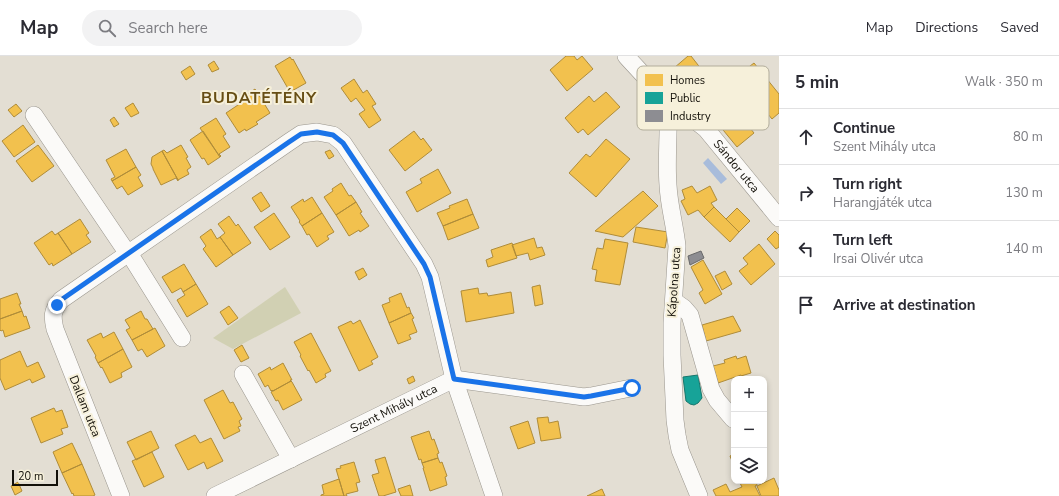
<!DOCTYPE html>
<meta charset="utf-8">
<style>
body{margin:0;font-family:"Nunito Sans",sans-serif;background:#f2f2f3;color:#2b2b33}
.controls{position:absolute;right:12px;bottom:12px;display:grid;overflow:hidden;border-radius:8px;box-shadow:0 2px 6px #0003}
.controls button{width:36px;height:36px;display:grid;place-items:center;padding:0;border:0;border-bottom:1px solid #e1e1e2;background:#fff;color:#2b2b33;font:20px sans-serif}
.scale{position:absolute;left:12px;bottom:10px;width:46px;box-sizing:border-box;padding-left:4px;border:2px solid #131009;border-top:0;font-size:11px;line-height:14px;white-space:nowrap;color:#131009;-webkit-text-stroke:3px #f6f0da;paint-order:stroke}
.stop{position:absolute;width:12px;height:12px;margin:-9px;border:3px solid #1a73e8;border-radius:50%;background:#fff}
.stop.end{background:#1a73e8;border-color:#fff;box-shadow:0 1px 4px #0008}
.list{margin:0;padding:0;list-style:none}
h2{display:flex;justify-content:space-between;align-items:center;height:52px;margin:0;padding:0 16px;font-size:17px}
h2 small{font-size:13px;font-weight:400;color:#7c7c81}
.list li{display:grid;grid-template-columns:26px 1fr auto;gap:12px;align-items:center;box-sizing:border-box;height:56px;padding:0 16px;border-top:1px solid #e1e1e2}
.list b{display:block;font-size:15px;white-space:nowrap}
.list p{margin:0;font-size:13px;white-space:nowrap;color:#7c7c81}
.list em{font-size:13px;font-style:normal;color:#7c7c81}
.icon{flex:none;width:22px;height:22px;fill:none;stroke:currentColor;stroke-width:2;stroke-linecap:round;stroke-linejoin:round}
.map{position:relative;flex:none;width:779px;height:440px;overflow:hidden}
header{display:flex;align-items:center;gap:24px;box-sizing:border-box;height:56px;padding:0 20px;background:#fff;border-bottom:1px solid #e1e1e2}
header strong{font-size:19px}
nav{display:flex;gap:22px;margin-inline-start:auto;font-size:14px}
.search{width:280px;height:36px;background:#f2f2f3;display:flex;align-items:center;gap:10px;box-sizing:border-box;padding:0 14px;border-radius:22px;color:#7c7c81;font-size:15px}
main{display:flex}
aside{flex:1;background:#fff}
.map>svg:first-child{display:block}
.green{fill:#d1d0b3}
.water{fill:#a8bcdb}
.homes{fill:#f2c14e;stroke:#af8c39}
.public{fill:#17a398;stroke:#16776d}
.industry{fill:#8d8d92;stroke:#686869}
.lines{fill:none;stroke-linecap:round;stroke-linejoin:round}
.minor-casing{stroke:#99958d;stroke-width:18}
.minor{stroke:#fbfaf8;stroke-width:17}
.route{stroke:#1a73e8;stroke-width:5}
.labels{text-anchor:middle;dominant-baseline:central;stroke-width:4;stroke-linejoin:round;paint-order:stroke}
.street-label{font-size:12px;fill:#131009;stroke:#f6f0da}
.district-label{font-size:16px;font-weight:bold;letter-spacing:1px;fill:#674e14;stroke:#f6f0da}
.key{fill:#f6f0da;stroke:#b2ad9b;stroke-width:1}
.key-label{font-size:11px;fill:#131009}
</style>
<header>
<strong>Map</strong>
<div class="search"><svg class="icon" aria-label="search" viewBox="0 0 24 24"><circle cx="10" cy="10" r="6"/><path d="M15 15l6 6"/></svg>Search here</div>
<nav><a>Map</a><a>Directions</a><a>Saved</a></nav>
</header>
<main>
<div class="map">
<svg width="779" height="440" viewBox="0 0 779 440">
<rect width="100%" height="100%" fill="#e3ded3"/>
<!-- green -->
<path class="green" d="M285,231L301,257L233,293L213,282Z"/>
<!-- water -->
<path class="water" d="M708,102L727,123L721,128L703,107Z"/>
<!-- homes -->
<path class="homes" d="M566,0H574L577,4L582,0L593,13L567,35L550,14Z
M688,0H691L716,32L700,45L674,12Z
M290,1L292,4L293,3L306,27L290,36L275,10Z
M214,5L219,13L212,16L208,9Z
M754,7L779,38V57L772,63L737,20Z
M190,10L195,18L186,24L181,16Z
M354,23L363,37L367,34L376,48L372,50L381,64L369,72L359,58L365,54L356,42L351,46L341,32Z
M255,33L270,57L256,66L258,68L246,75L245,73L239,77L226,57L241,47L239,44Z
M719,33L754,77L737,91L701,47Z
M606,36L620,51L588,79L583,73L578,77L565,62L589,40L594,46Z
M133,47L139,57L131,61L125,52Z
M16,48L22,55L14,61L8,54Z
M114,61L119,68L114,71L110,64Z
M216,62L226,78L223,80L230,91L219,98L221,100L220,101L200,72Z
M23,69L35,86L14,101L2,85Z
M203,75L220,101L208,109L204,102L202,103L190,84Z
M414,75L421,84L423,82L432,94L405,115L389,94Z
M606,83L630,103L596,141L569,117L586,98L590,101Z
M38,89L54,110L32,126L16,105Z
M181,89L188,101L186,102L191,111L187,114L189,118L178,124L162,95L164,94L167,97Z
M126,93L136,111L112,125L111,123L115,121L106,104Z
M330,94L334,100L329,103L325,96Z
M162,95L178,124V125L176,122L161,129L153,113V112L151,108L152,101Z
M136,111L141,119L138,121L143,130L128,139L122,130L117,133L112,125Z
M438,113L451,137L417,156L406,136L422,127L420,123Z
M341,127L349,140L351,139L356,146L336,159L324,141L333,135L332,133Z
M692,130L697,137L710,130L717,144L711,147L714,151L704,161L698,154L688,159L681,145L685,143L682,134Z
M643,135L658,150L623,181L595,175Z
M261,136L270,150L261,156L252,142Z
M312,141L322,157L302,170L299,166L300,165L291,151L303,143L304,146Z
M467,143L473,158L443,170L437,157L450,152L449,150Z
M356,146L362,156L360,157L369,170L360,176L359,174L349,180L336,159Z
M714,151L739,176L730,186L704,161Z
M737,152L750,165L739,176L726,163Z
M274,157L290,181L270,194L254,171Z
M322,157L334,176L327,180L329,183L317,191L309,178L307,179L302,170Z
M473,158L479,172L448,184L443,170Z
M229,160L236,170L238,168L251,187L233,199L220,181L225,177L218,168Z
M80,163L89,177L86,179L91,186L72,198L58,177Z
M636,171L668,176L665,192L633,186Z
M211,173L217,183L220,181L233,199L216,211L203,193L206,190L200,181Z
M52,175L55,179L58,177L72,198L53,210L52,207L49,209L34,187Z
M775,175L779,179V191L776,193L767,183Z
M534,182L537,192L542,191L545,199L530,204L528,197L516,200L512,189Z
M605,183L628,187L620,229L595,225L597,214L592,213L597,192L603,193Z
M512,187L517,202L488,211L486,204L493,201L491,194Z
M759,188L775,208L751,229L739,215L748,208L743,202Z
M703,204L722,238L705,248L699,237L703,234L691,211Z
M184,208L196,228L183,236L181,232L172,237L162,221Z
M363,212L367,219L359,224L355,216Z
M725,215L732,228L722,234L715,220Z
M196,228L208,248L187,261L177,244L185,239L183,236Z
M540,229L543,248L535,250L532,231Z
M478,232L479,238L487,237L488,240L511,236L514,257L466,266L461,235Z
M17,237L21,248H19L22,255L0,263V243Z
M401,237L407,252L409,251L411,257L389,267L382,249L390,246L389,242Z
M229,250L238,262L228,269L220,256Z
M22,255L24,261L26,260L30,272L5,281L3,274L1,275L0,274V263Z
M141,255L145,263H147L153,273L132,284L126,274L130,272L125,264Z
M411,257L414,262L412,263L417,276L409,279L411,283L398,288L389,267Z
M733,260L741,275L706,285L702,269Z
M360,264L378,301L371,305L373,308L359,315L338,271L351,265L353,268Z
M155,272L165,290L147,301L142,293L138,295L132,284Z
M114,276L123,293L98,307L95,301L96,300L87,284L101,277L103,282Z
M311,277L331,315L325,318L326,321L316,327L309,314L308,315L300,300L301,299L294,286Z
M242,289L249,302L241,306L234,294Z
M123,293L132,311L121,317L122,321L110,327L102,311L101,312L98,307Z
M20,295L27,311L38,306L45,321L32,327L30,323L5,334L0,322V304Z
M736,300L737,303L746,300L751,317L741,320V319L718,327L713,310L725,307L724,304Z
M283,307L292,324H290L291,325L273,335L272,334L271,335L268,329L265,331L258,318L270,311L271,314Z
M413,320L415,325L409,328L407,323Z
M291,325L292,326L302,344L283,354L278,344L276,345L271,336Z
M223,334L230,347L233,346L242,363L239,365L241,370L238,371L240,375L224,383L204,344Z
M54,352L56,356L62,354L68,371L61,373L63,378L41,387L31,362Z
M548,361L549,367L558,365L561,382L541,385L537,362Z
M528,365L535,387L518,393L510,371Z
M151,375L159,392L136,404L127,386Z
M429,375L432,384L434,383L439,397L437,398L438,402L422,407L421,403L419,404L411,381Z
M195,379L200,387L211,382L223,405L207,413L204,406L188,414L175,389Z
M72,387L82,408L62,417L53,396Z
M152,396L164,421L144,431L132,405Z
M734,398V410L730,400Z
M385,401L396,436L383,440H379L372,419L379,417L375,404Z
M438,402L440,407L442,406L447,420L445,421L447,429L430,435L423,412H424L422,407Z
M354,406L360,426L356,427L358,435L346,438L347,440H344L336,413L341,412L340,410Z
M82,408L95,439L93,440H74L73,437L72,438L62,417Z
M774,422L779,434V440H761L757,430Z
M339,423L344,440H321V439L324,438L322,429Z
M739,425H756L757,429L755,430L760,440H716L713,434L726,428L730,436L742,431Z
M18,426L22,435L15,439L11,430Z
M410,429L413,440H401L398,433Z
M602,433L605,440H587Z"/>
<!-- public -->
<path class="public" d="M698,319L702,342L698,347L694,349L690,348L686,345L683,321Z"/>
<!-- industry -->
<path class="industry" d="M701,195L704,202L690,209L688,200Z"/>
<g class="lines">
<!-- minor casing -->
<g class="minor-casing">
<g id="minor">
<path d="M626,0C639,15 662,36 668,54C669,79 666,104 668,129C669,150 675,170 677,190L672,267V299L675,364L677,379L680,394L699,440"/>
<path id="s1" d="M668,54C687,58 691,61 706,73L779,162"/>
<path d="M34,59L128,198"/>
<path d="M129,197L182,282"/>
<path d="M674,245L684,252L690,259L711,333L717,344L733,363"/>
<path d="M243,318L291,403"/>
<path d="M121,440L55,273C52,260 52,255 61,244L289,86L301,78L317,76L333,79L343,87L424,208L430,221L454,323L494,440"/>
<path id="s2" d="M215,440L454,323L584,341L591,340L631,332"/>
</g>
</g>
<!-- minor -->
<use href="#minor" class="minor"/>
</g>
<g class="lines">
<!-- route -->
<path class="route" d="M57,249L61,244L289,86L301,78L317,76L333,79L343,87L424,208L430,221L454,323L584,341L591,340L632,332"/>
</g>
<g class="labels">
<!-- street labels -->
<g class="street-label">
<text stroke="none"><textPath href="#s1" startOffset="91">Sándor utca</textPath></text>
<text transform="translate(674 226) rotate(-86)">Kápolna utca</text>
<text transform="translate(85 350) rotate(68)">Dallam utca</text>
<text stroke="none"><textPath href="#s2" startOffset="199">Szent Mihály utca</textPath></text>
</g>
<!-- district labels -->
<g class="district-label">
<text x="259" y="42">BUDATÉTÉNY</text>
</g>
</g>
<!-- legend -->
<rect x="637" y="10" width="132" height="64" rx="6" class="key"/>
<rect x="645" y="18" width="18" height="12" fill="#f2c14e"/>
<rect x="645" y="36" width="18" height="12" fill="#17a398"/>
<rect x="645" y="54" width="18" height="12" fill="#8d8d92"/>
<g class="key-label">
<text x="670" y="28">Homes</text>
<text x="670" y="46">Public</text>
<text x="670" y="64">Industry</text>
</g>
</svg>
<div class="controls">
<button>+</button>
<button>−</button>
<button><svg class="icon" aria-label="layers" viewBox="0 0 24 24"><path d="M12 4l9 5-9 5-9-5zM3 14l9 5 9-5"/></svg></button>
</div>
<div class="scale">20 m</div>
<div class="stop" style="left:632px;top:332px"></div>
<div class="stop end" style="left:57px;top:249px"></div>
</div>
<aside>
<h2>5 min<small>Walk · 350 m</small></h2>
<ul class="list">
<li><svg class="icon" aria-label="ahead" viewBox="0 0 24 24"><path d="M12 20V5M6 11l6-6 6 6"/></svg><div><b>Continue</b><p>Szent Mihály utca</p></div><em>80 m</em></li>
<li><svg class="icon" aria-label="right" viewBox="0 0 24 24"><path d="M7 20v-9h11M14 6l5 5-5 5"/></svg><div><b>Turn right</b><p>Harangjáték utca</p></div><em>130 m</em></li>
<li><svg class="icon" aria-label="left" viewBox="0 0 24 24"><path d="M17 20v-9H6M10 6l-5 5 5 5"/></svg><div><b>Turn left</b><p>Irsai Olivér utca</p></div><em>140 m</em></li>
<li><svg class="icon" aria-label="arrive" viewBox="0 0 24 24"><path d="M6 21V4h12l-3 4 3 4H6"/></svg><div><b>Arrive at destination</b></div></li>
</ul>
</aside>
</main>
